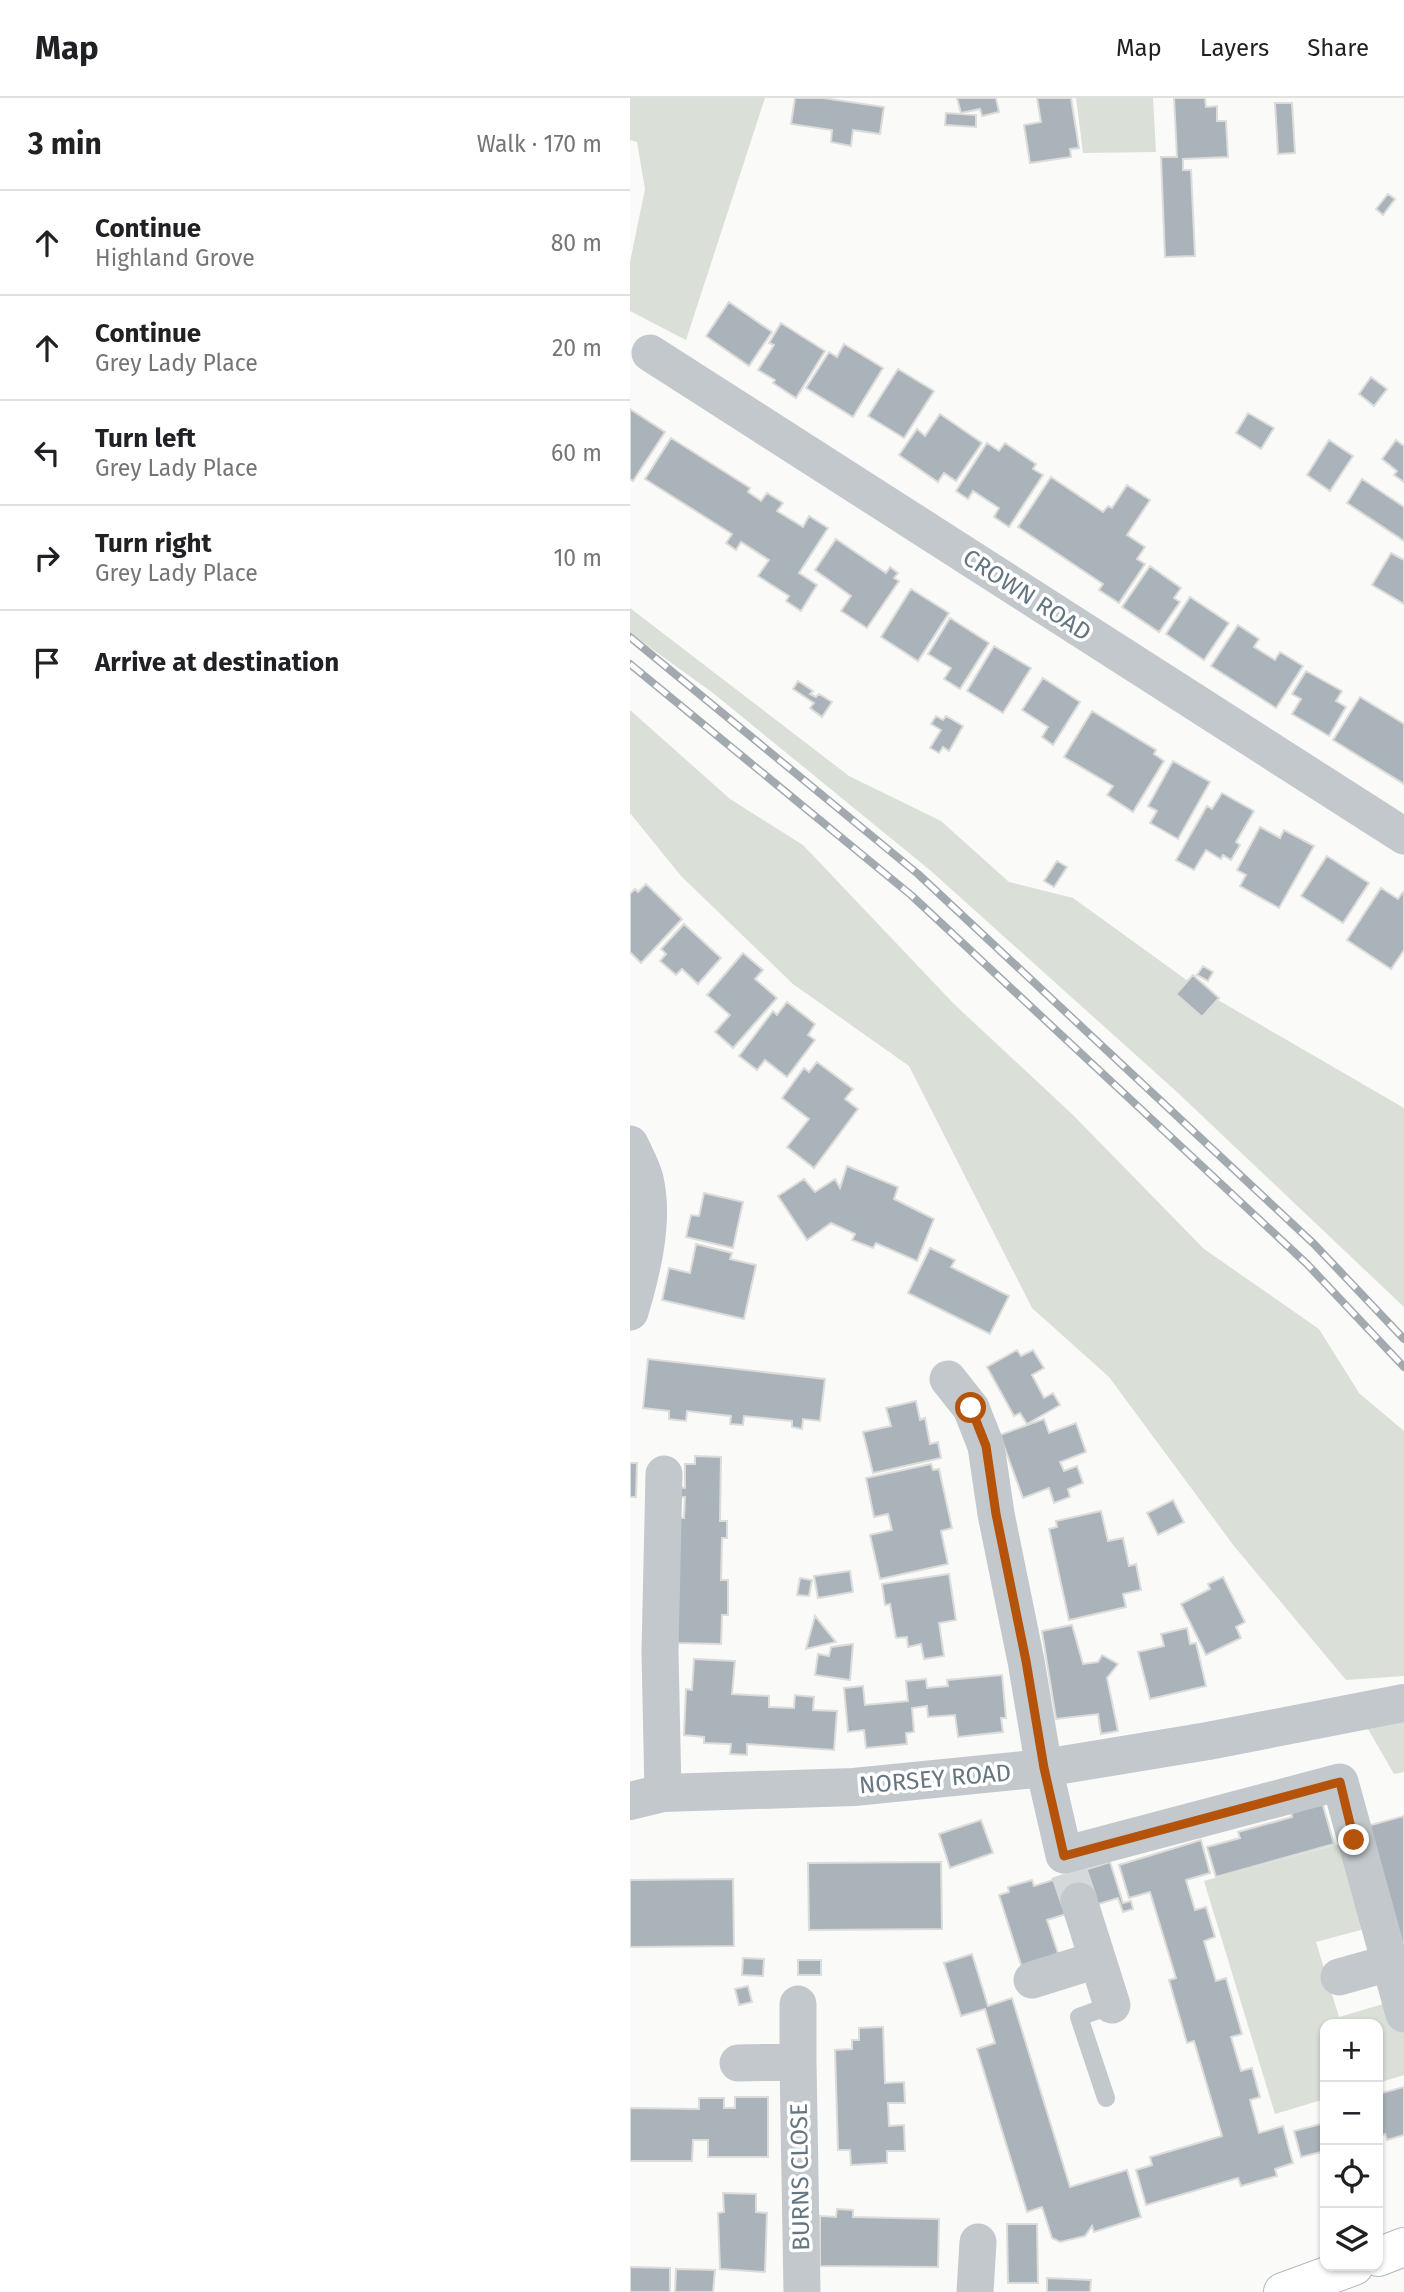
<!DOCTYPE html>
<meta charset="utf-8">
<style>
body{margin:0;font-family:"Fira Sans",sans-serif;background:#f2f2f2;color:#202124}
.controls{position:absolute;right:21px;bottom:21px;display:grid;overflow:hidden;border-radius:14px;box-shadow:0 2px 5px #0004}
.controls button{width:63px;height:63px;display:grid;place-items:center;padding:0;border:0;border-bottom:2px solid #e0e0e0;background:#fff;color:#202124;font:35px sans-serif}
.stop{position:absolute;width:21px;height:21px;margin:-16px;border:5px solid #b45309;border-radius:50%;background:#fff}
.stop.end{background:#b45309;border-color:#fff;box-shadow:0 2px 7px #0008}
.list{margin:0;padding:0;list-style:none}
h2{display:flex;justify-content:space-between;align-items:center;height:91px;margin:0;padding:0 28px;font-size:30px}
h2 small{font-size:23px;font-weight:400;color:#757577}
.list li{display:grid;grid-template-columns:46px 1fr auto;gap:21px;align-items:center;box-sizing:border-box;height:105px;padding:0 28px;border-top:2px solid #e0e0e0}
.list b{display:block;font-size:26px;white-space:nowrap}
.list p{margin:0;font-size:23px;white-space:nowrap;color:#757577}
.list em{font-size:23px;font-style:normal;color:#757577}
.icon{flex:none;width:38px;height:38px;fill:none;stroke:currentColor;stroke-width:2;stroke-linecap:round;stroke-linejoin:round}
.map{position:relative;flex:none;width:774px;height:2194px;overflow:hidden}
header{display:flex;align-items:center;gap:42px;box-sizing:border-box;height:98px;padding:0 35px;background:#fff;border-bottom:2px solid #e0e0e0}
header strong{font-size:33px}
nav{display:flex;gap:38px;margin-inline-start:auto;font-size:24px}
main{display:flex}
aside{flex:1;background:#fff}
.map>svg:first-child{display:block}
.green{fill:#dadfd7}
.building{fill:#aab3b9;stroke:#dcdcda;stroke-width:2}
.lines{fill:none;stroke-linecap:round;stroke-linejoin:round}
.minor-tunnel{stroke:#d5d9db;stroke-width:37;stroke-dasharray:37 18;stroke-linecap:butt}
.secondary-casing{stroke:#b3babf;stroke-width:40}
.service{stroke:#c3c8cc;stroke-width:18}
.minor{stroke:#c3c8cc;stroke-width:37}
.tertiary{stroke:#c3c8cc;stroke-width:38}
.secondary{stroke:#fff;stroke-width:38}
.rail-casing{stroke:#a2aab0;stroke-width:8}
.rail{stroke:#fff;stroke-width:5;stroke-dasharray:16;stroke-linecap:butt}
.route{stroke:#b45309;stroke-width:9}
.labels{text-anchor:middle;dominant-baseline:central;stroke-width:7;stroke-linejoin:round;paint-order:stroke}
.street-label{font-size:24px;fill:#657683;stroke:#fff}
</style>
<header>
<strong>Map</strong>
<nav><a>Map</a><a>Layers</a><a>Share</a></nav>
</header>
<main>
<aside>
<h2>3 min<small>Walk · 170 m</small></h2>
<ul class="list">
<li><svg class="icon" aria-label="ahead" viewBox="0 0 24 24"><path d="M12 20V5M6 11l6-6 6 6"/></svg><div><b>Continue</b><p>Highland Grove</p></div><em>80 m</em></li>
<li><svg class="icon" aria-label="ahead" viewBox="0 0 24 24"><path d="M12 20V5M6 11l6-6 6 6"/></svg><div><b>Continue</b><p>Grey Lady Place</p></div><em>20 m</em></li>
<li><svg class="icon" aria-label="left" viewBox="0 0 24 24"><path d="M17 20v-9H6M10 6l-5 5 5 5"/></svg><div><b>Turn left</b><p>Grey Lady Place</p></div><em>60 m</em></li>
<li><svg class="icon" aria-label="right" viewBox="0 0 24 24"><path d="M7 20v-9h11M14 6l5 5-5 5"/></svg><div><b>Turn right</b><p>Grey Lady Place</p></div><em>10 m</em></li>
<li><svg class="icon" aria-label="arrive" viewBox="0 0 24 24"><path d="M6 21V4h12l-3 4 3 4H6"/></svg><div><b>Arrive at destination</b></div></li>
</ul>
</aside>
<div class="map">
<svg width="774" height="2194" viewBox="0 0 774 2194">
<rect width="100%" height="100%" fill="#fafaf8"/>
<!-- green -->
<path class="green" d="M0,0H135L56,242L0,213V164L15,91L7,44L0,42Z
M446,0H523L526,54L453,55Z
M0,510L219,678L311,723L379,784L443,800L569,891L774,1010V1209L547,994L301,773L83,595L0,535Z
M0,612L100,701L173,747L324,906L443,1017L574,1151L689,1231L729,1295L774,1333V1578L716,1582L604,1448L479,1279L402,1210L279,968L163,886L51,778L0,715Z
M774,1624V1674L764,1676L738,1631Z
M724,1742L749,1827L686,1844L709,1919L770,1901L774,1916V1977L748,1985V1926H695V2001L645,2016L574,1783Z"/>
<!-- building -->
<path class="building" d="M165,0H193L254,9L250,36L223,32L221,48L201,44L202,32L161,26Z
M327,0H366L369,14L352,18L350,11L331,15Z
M407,0H441L449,50L440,51L441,59L400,65L394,27L411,24Z
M544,0H575L576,9L587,8V23H596L598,59L553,61V72H561L565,158L535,159L531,59H547Z
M645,5H662L665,55L648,56Z
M316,15L346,17V29L315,27Z
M758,96L765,101L753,117L746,111Z
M99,204L142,234L119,268L76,238Z
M151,225L195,253L166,300L143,285L145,282L128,272L144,247L139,245Z
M214,246L253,270L223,319L176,290L199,254L207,259Z
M268,271L304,293L274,340L238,318Z
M741,279L757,291L744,308L729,296Z
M0,311L35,334L3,383L0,381Z
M618,315L644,330L631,351L606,335Z
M310,316L352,345L326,383L314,375L308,384L269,357L287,331L295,338Z
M41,340L120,390L118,394L131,403L137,395L153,405L147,413L173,429L179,418L198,430L169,475L187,487L171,513L156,503L159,498L128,478L139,462L111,444L106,452L96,445L102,436L15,381Z
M699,342L723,358L700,393L677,377Z
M766,342L774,348V384L764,377L767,373L752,361Z
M357,345L369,353L375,345L406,366L403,371L413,377L379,429L364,419L369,410L343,393L338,401L326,393Z
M421,379L473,414L478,408L482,410L497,387L520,402L497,437L515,449L507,461L515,466L489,505L469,492L473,486L388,429Z
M732,381L774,409V443L717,405Z
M206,441L256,475L260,469L268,475L264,480L269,483L237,530L211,513L221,498L185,472Z
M761,455L774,462V506L742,487Z
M520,468L551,490L544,500L550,504L529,534L492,509Z
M281,491L319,515L288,563L251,539Z
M560,499L599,525L574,562L536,536Z
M320,520L359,545L330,591L314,581L321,570L298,556Z
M608,527L629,541L624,549L645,562L650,554L673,568L646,610L581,568Z
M364,548L401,570L373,615L337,593Z
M676,573L712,593L706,603L716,609L699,638L662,616L671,601L662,596Z
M413,580L450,604L423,647L412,639L418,629L392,612Z
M168,583L183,593L180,596L186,599L189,596L202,604L192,619L180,610L184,605L163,591Z
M730,599L774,626V686L703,642Z
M462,613L526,652L524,656L534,663L503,714L477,697L483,688L434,659Z
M306,618L313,622L316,618L333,628L319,653L313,649L309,655L300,650L311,632L301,626Z
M543,663L580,684L548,741L520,725L527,713L518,708Z
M592,695L624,713L606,744L610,747L601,762L593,757L591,761L576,752L564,772L546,762L577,708L582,711Z
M630,729L650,740L654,732L684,748L649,810L610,788L616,777L607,772Z
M697,758L739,785L713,825L671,798Z
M427,763L437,769L424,789L414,783Z
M16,786L52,821L11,865L0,854V796L5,791L8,794Z
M751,790L768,801L773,794L774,795V852L761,871L717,842Z
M54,826L91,860L68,886L52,871L46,877L30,863L36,856L31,851Z
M113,855L133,872L125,881L147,900L103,950L85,934L100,917L77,897Z
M573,868L583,874L578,883L567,877Z
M563,877L589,900L572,919L546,896Z
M157,904L185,926L178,937L185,942L157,979L135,962L127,972L109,958L143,913L147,917Z
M187,964L223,991L215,1001L228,1011L184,1070L157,1049L179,1021L152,1000L174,970L179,974Z
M217,1068L268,1089L264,1101L304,1121L287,1163L246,1145L243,1150L222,1142L225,1136L201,1125L177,1142L148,1098L174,1081L185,1094L205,1081L210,1090Z
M74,1095L113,1104L103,1150L56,1139L61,1117L69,1118Z
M66,1146L102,1155L100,1161L126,1167L114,1221L32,1202L39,1170L60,1175Z
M300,1150L325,1162L321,1169L379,1198L360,1236L278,1195Z
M387,1252L391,1258L403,1252L414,1270L402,1277L414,1300L423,1295L430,1307L397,1326L390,1315L384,1318L357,1269Z
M18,1261L195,1281L190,1323L173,1321L172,1331L162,1329V1323L114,1318L113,1327L100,1326L101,1318L57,1313L56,1323L39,1321V1313L13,1310Z
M286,1303L290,1322L295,1320L300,1346L308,1344L311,1360L243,1375L233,1334L261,1328L256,1310Z
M414,1321L419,1335L446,1325L456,1354L430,1364L434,1373L447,1368L453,1385L438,1391L440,1399L424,1405L419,1390L393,1400L370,1337Z
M65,1358L91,1359L90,1423H97V1440H92L91,1482H98V1517H92L91,1546L46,1545V1420H54L55,1399H46V1389L55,1390V1366H65Z
M0,1365H7L6,1399H0Z
M301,1366L303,1372L309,1371L322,1430L311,1433L318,1466L250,1481L240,1437L262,1432L258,1416L244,1419L236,1380Z
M543,1402L554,1424L528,1437L517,1415Z
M471,1413L478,1443L493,1440L499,1468L506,1466L511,1492L493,1496L496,1509L439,1522L419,1431L427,1429L426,1423Z
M220,1473L223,1494L188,1500L184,1478Z
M319,1476L326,1522L309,1525L314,1558L294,1561L291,1546L278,1549L277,1539L266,1540L260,1506L255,1507L252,1486Z
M593,1479L615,1524L606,1529L611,1540L576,1557L551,1506L580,1491L578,1486Z
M170,1480L182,1482L179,1498L167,1497Z
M185,1518L206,1544L176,1551Z
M442,1527L453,1566L468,1564L472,1557L488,1566L477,1580L488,1633L471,1636L468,1616L426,1621L412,1533Z
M557,1530L560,1546L566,1545L576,1588L520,1601L508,1554L534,1548L531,1536Z
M223,1546L220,1582L185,1577L188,1556L199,1558L201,1549Z
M64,1561L105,1563L102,1596L139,1598V1609L164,1610L165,1597L184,1599L183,1612L207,1613L204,1652L117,1646V1657L100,1656L101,1646L74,1645V1639L54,1637L56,1591L62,1592Z
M372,1577L376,1620H371L373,1634L328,1639L325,1617L298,1619L297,1608L282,1610L284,1634L276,1635L277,1646L236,1650L234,1632L218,1634L214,1590L233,1588L235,1607L278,1603L276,1583L296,1581L297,1590L318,1588L317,1582Z
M692,1704L704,1746L586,1779L577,1749L610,1740L608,1734L662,1719L661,1713Z
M774,1718V1843L768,1844L734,1729Z
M351,1722L363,1755L320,1770L309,1736Z
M571,1742L580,1775L556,1782L565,1812L576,1809L585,1839L574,1843L586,1883L596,1880L612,1936L601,1939L611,1973L622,1970L630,1999L620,2002L629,2035L653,2028L663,2065L645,2071L647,2078L611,2088L608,2080L516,2107L506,2072L522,2067L520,2059L592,2038L564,1943L557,1945L539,1882L546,1880L520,1794L499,1800L489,1767Z
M311,1764L312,1831L179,1832L178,1765Z
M480,1764L493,1805L501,1803L503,1811L493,1814L488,1800L417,1822L430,1861L393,1873L369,1797L379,1794L378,1789L402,1782L404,1788Z
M103,1781L104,1848L0,1849V1782Z
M342,1856L358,1908L382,1900L440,2089L497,2072L511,2119L464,2134L462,2128L455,2138L430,2144L422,2140L412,2109L397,2114L347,1951L365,1945L355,1911L331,1918L314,1865Z
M113,1860L134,1861L133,1878L112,1877Z
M168,1862H191V1877H168Z
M118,1888L122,1904L109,1907L105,1891Z
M253,1929L255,1985L274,1984L275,2005H258L259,2028L274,2027L275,2053H257V2065L221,2067L220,2052H208L205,1952L222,1951V1942H229V1930Z
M774,1989V2037L757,2042L755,2036L748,2038V1996Z
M105,1999H138V2059H78V2042H63L62,2063H0V2010L69,2011V2000H94V2010H105Z
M695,2025V2053L671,2059L664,2033Z
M93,2095L126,2096V2114L137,2115L135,2174L90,2171L88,2115L94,2114Z
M207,2111L223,2112V2119L309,2121L308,2169L190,2168V2118L206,2119Z
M377,2126H407L408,2185H378Z
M0,2169L40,2170V2194H0Z
M46,2171L85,2172L83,2194H45Z
M417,2180L461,2182L460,2194H417Z"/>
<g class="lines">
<!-- minor-tunnel -->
<path class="minor-tunnel" d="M439,1774L449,1803"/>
<!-- secondary casing -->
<g class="secondary-casing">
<path id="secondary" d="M748,2159L774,2149
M653,2194L724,2168"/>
</g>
<!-- service -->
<path class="service" d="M476,2000L449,1919L482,1907"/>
<!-- minor -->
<path class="minor" d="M20,255L774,738
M0,1046C5,1057 12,1069 15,1081C25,1122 12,1174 0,1214
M318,1281L341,1310L356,1348L366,1416L396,1563L414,1670L434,1757L710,1684L774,1916
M33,1695L30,1554L34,1376
M449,1803L482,1907
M709,1879L759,1865
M402,1882L466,1862
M168,1964V1906
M108,1965L168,1964L172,2194
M345,2194L348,2144"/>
<!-- tertiary -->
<path class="tertiary" d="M0,1703L33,1695L224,1689L414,1670L578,1643L774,1605"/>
<!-- secondary -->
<use href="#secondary" class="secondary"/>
<!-- rail casing -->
<g class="rail-casing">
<path id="rail" d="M0,539L288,776L684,1146L774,1241
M0,566L281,797L677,1166L774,1269"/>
</g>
<!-- rail -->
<use href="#rail" class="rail"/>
</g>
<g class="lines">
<!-- route -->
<path class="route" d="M341,1310L356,1348L366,1416L396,1563L414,1670L434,1758L710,1684L724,1742"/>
</g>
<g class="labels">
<!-- street labels -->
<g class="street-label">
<text transform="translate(397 497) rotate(33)">CROWN ROAD</text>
<text transform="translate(305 1681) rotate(-5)">NORSEY ROAD</text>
<text transform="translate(170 2079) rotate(-91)">BURNS CLOSE</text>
</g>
</g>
</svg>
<div class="controls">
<button>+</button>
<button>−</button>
<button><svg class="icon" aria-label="locate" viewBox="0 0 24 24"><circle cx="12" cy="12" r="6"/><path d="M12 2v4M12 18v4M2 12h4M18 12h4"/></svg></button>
<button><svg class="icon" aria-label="layers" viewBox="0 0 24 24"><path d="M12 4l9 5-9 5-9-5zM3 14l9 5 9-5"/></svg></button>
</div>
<div class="stop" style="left:341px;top:1310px"></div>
<div class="stop end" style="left:724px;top:1742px"></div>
</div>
</main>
